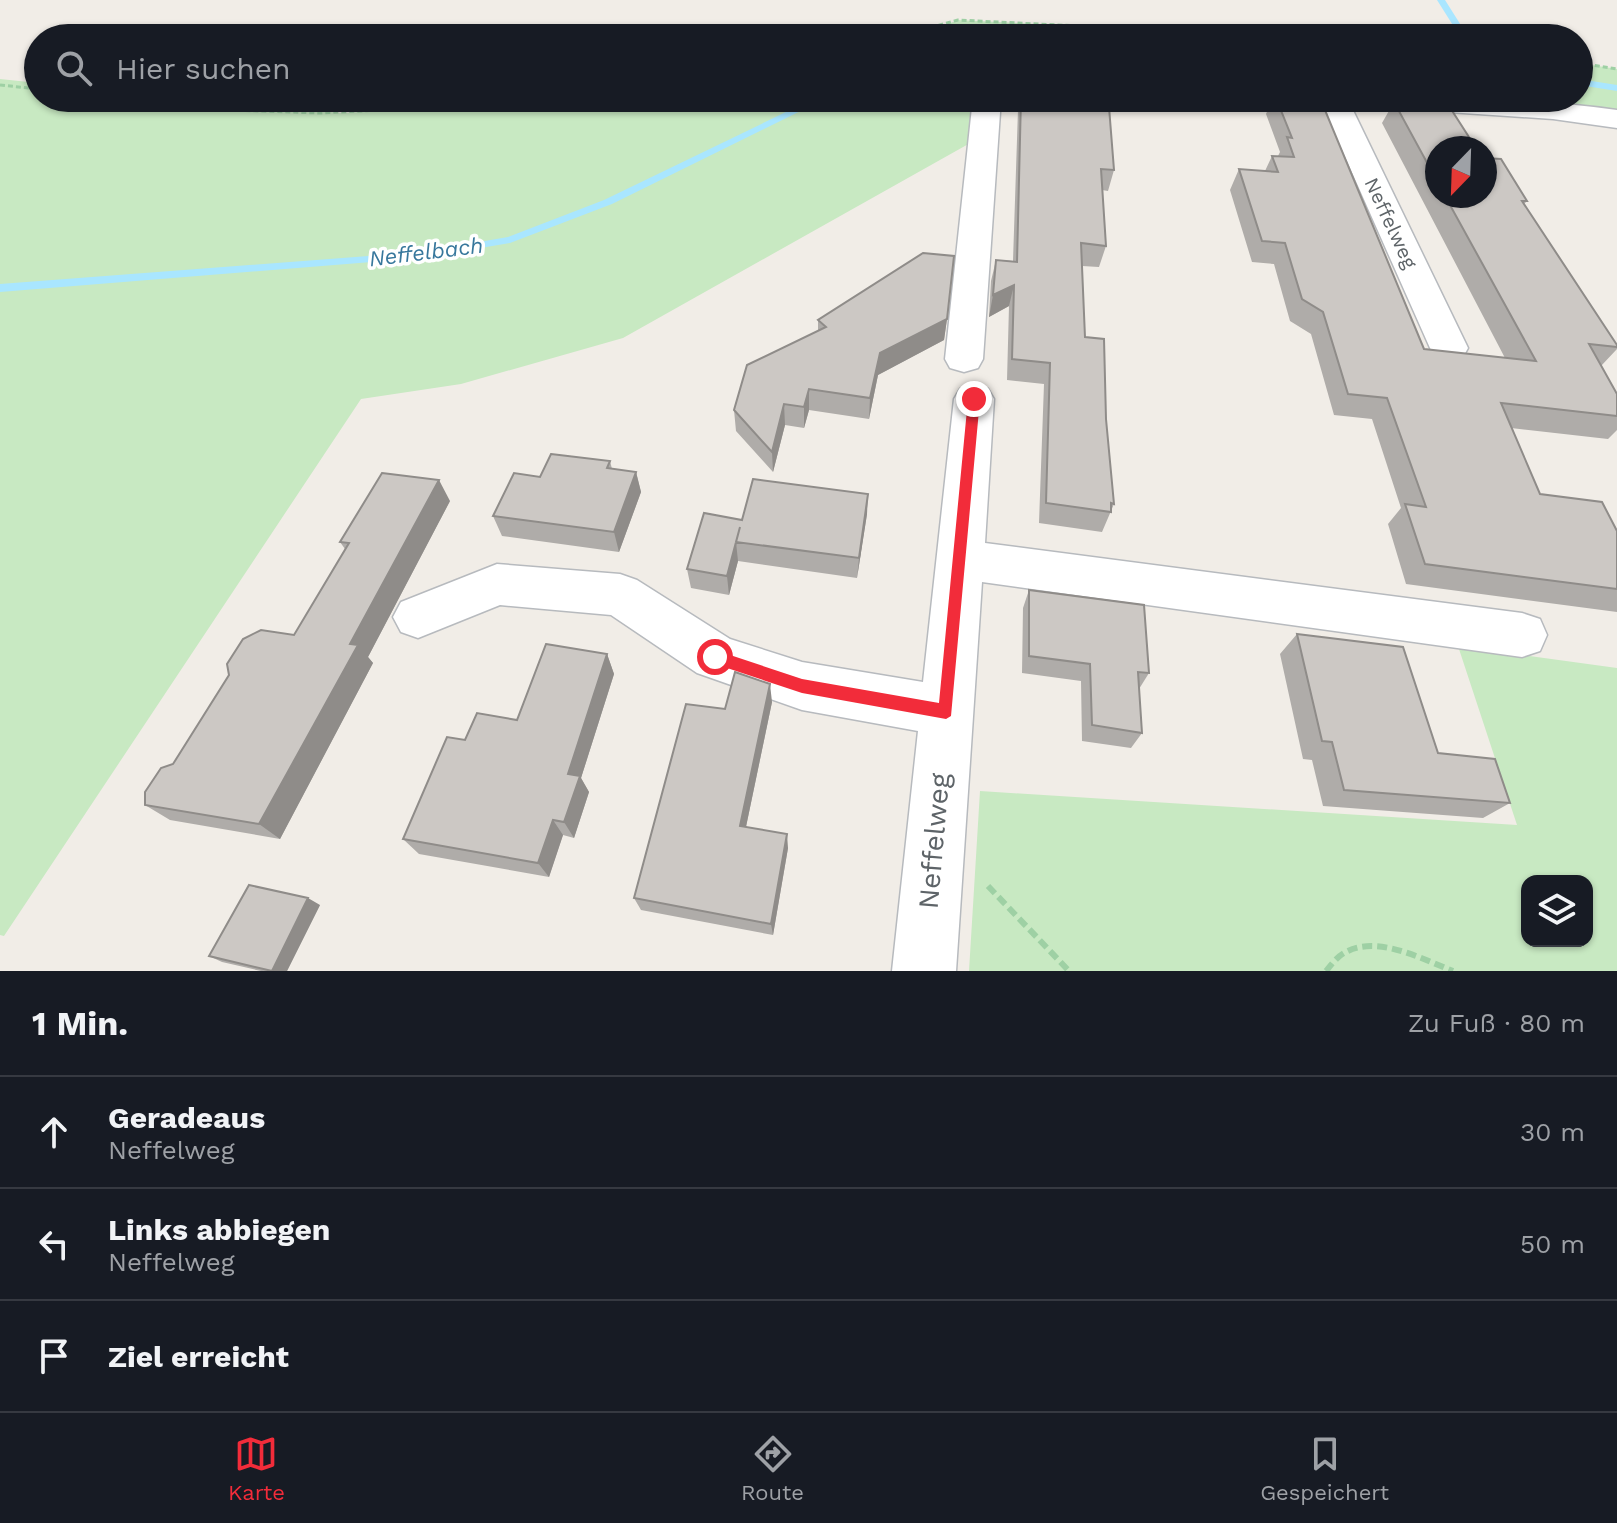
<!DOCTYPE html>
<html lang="de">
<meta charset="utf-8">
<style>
body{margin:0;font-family:"Work Sans",sans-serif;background:#242831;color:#f1f3f6}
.controls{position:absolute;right:24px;bottom:24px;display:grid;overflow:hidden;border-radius:16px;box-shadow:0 2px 6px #0004}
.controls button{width:72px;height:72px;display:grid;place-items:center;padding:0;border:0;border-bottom:2px solid #363941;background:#171b24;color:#f1f3f6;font:40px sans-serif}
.compass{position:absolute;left:1425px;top:136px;width:72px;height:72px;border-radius:50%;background:#171b24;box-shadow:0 2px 6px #0004;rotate:203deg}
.stop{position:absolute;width:24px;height:24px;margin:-18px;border:6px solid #f22c3a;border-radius:50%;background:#fff}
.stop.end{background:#f22c3a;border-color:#fff;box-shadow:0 2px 8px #0008}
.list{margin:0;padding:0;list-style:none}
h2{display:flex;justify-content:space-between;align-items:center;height:104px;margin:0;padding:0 32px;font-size:34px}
h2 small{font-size:26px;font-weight:400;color:#9ea1a6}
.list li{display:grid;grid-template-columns:52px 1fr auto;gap:24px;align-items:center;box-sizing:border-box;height:112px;padding:0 32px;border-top:2px solid #363941}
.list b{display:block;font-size:30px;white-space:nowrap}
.list p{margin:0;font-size:26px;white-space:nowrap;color:#9ea1a6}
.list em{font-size:26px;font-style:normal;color:#9ea1a6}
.icon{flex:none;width:44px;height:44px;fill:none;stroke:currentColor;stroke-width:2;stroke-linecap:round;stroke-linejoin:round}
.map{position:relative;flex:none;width:1617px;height:971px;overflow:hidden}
.search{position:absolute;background:#171b24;box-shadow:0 2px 6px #0004;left:24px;right:24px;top:24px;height:88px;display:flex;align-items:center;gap:20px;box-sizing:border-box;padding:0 28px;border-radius:44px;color:#9ea1a6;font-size:30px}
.sheet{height:440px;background:#171b24}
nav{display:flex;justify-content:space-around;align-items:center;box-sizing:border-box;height:112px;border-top:2px solid #363941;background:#171b24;font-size:22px;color:#9ea1a6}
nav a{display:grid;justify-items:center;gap:4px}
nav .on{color:#f22c3a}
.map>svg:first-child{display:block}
.green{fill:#c8e9c2;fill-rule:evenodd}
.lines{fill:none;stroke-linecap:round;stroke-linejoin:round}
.stream{fill:#a9e6ff;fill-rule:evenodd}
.minor-casing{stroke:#b7babe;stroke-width:3}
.path-far1{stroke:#9ed0a4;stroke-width:3;stroke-dasharray:5 3;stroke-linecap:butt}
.path{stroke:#9ed0a4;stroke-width:6;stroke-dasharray:10 5;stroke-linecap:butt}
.minor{fill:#fff;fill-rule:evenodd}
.wall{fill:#afaca9}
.shaded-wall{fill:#8f8c89}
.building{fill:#ccc8c4;stroke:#8f8c89;stroke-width:2}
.route{fill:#f22c3a}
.labels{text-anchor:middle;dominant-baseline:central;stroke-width:7;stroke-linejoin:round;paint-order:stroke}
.far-street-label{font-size:20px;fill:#5e6468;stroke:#fff}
.far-water-label{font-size:22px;font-style:italic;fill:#37779c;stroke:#fff}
.near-street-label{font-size:28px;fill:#5e6468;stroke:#fff}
</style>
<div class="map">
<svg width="1617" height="971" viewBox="0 0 1617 971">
<rect width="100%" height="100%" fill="#f1ede7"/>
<!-- green -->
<path class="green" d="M958,20L1318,38H914Z
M1579,63L1617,69V110L1514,98H1579Z
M0,79L38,83V98H165L342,113L599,98H977L972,142L623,338L461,384L361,399L4,936L0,935Z
M1458,646L1617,668V971H969L980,791L1517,825ZM1527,881H1587V941H1527Z"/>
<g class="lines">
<!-- stream -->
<path class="stream" d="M1437,0H1445L1469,38H1461Z
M1579,79L1617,85V91L1579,85Z
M815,98H827L612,204L510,243L421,258L0,292V284L421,252L508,237L604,200Z"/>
<!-- minor casing -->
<g class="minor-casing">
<path id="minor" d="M973,98H1001L983,359L978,368L964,372L950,368L945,359Z
M1319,98H1347L1468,348L1463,357L1449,361L1435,357L1430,348Z
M1360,98C1447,98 1531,98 1617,110V128L1553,119L1374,107L1364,104Z
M974,385L988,389L994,399L985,543L1522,613L1540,619L1547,635L1540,651L1522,657L982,582L956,971H892L918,731L802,710L697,673L611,615L500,605L418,638L401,632L393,617L401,602L497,564L620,574L637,580L730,639L802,662L923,682L954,399L960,389Z"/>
</g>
<!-- path-far1 -->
<path class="path-far1" d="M892,38L958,20L1318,38
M1579,63L1617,69
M0,85L38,89
M118,98L230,110L320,113L624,98"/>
<!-- path -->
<path class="path" d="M988,886L1069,971
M1326,971C1331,965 1337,957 1344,953C1376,934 1422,959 1453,971"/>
<!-- minor -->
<use href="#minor" class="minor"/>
</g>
<!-- wall -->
<path class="wall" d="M1020,98H1076L1077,105L1114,170L1108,191L1102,190L1106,246L1099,267L1082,266L1085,337L1106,419L1114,504L1102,532L1039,523L1044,384L1007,380L1009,306L989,317L991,281L996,260L1013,261L1018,109Z
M1273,98H1320L1424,349L1505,358L1382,123L1394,102L1437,148V196H1485L1527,201L1524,204L1617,345V349L1601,366L1617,394V430L1608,439L1511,428L1540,494L1617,589V612L1406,584L1388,524L1401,508L1372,419L1334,415L1311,334L1290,321L1274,264L1252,262L1230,190L1239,169L1265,171L1272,156H1278L1280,152L1266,114Z
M947,319L944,340L878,375L869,419L809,410L804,428L785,425L773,472L736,431L734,410L818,331V320Z
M610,461L612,469L636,472L641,492L619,552L502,536L493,516L540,477Z
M450,501L368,657L373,663L280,839L170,820L145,805L173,764L229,675L294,635L345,549L340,542Z
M867,514L857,578L738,561L729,595L691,588L687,569L742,520Z
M1029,590L1149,673L1139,689L1142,733L1131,748L1082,741L1081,681L1022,673L1023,608Z
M1297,634L1438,753L1510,803L1483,818L1323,806L1312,760L1303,759L1280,654Z
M607,654L614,674L581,778L589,792L574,838L563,835L549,877L419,854L403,839L465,740L517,720Z
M772,702L746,827L788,848L773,935L641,910L634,898L725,709Z
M320,905L287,971H261L222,962L209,956Z"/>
<!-- shaded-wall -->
<path class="shaded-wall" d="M1014,285L1009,306L989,317L993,295Z
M947,319L944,340L878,375L869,419L870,398L880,353Z
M809,389V410L804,428V407Z
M784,404L785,425L773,472L772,452Z
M636,472L641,492L619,552L614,532Z
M439,480L450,501L368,657L373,663L280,839L259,824L350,644Z
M868,494L867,514L857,578L859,558Z
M736,542L738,561L729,595L727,576Z
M607,654L614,674L581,778L589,792L574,838L564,822L568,774Z
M770,684L772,702L743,841L740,826Z
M553,820L563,835L549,877L538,863Z
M787,834L788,848L773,935L771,924Z
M308,898L320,905L287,971H272Z"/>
<!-- building -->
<path class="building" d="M1021,98H1076L1077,105L1109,107L1114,170L1101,169L1106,246L1081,243L1085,337L1104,339L1106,419L1114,504L1111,503V512L1046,503L1050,363L1012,359L1014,285L993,295L996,260L1017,262Z
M1276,98H1320L1424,349L1536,361L1445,196H1485V158L1501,159L1527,201H1522L1617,345V347L1589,344L1617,394V416L1501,403L1540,494L1602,502L1617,531V589L1425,564L1405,504L1426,507L1387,398L1348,394L1323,312L1302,299L1285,243L1262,241L1239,169L1278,172L1272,156L1294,157L1287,137L1292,138Z
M1394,102L1449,106L1476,148H1437V181Z
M923,253L954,256L947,319L880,353L870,398L809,389L804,407L784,404L772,452L734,410L747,365L826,327L818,320Z
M551,454L610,461L607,468L636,472L614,532L493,516L514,473L540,477Z
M382,473L439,480L350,644L358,645L259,824L145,805V792L161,768L173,764L229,675L227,664L243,639L261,630L294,635L349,543L340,542Z
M753,479L868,494L859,558L736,542L740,527L727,576L687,569L704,513L742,520Z
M1029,590L1144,605L1149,673L1138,672L1142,733L1092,725L1090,664L1029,656Z
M1297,634L1403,647L1438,753L1495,759L1510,803L1344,790L1332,742L1322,741Z
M546,644L607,654L568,774L580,776L564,822L553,820L538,863L403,839L447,737L465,740L477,713L517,720Z
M735,672L770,684L740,826L787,834L771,924L634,898L686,704L725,709Z
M249,885L308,898L272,971L209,956Z"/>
<!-- route -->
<path class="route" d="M974,395L980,399L951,716L946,719L802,693L709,662L707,657L715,650L802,679L939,703L968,399Z"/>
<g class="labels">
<!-- far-street labels -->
<g class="far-street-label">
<text transform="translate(1391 223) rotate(65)">Neffelweg</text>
</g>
<!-- far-water labels -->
<g class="far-water-label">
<text transform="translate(426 252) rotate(-7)">Neffelbach</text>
</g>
<!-- near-street labels -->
<g class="near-street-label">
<text transform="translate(934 841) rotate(-85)">Neffelweg</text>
</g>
</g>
</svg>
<div class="controls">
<button><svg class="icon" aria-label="layers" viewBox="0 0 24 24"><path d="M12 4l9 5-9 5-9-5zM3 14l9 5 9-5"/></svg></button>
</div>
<svg class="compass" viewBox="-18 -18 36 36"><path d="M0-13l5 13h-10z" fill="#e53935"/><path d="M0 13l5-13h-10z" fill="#9ea1a6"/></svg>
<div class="stop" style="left:715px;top:657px"></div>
<div class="stop end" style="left:974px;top:399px"></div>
<div class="search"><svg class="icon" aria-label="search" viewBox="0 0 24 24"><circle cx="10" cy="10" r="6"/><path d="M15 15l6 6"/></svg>Hier suchen</div>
</div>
<section class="sheet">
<h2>1 Min.<small>Zu Fuß · 80 m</small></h2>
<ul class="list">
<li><svg class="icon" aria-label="ahead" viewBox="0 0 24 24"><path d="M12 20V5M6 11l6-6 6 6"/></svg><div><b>Geradeaus</b><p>Neffelweg</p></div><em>30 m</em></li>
<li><svg class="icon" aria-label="left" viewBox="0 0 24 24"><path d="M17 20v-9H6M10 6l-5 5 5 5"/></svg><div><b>Links abbiegen</b><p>Neffelweg</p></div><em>50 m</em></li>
<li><svg class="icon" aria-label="arrive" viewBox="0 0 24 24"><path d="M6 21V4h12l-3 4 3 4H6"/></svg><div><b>Ziel erreicht</b></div></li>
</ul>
</section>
<nav>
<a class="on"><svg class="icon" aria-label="map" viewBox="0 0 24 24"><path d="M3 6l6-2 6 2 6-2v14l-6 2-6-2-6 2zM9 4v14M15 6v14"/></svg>Karte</a>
<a><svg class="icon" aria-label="directions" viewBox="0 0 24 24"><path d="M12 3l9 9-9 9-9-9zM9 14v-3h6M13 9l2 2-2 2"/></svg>Route</a>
<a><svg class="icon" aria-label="saved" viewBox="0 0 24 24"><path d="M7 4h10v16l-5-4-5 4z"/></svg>Gespeichert</a>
</nav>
